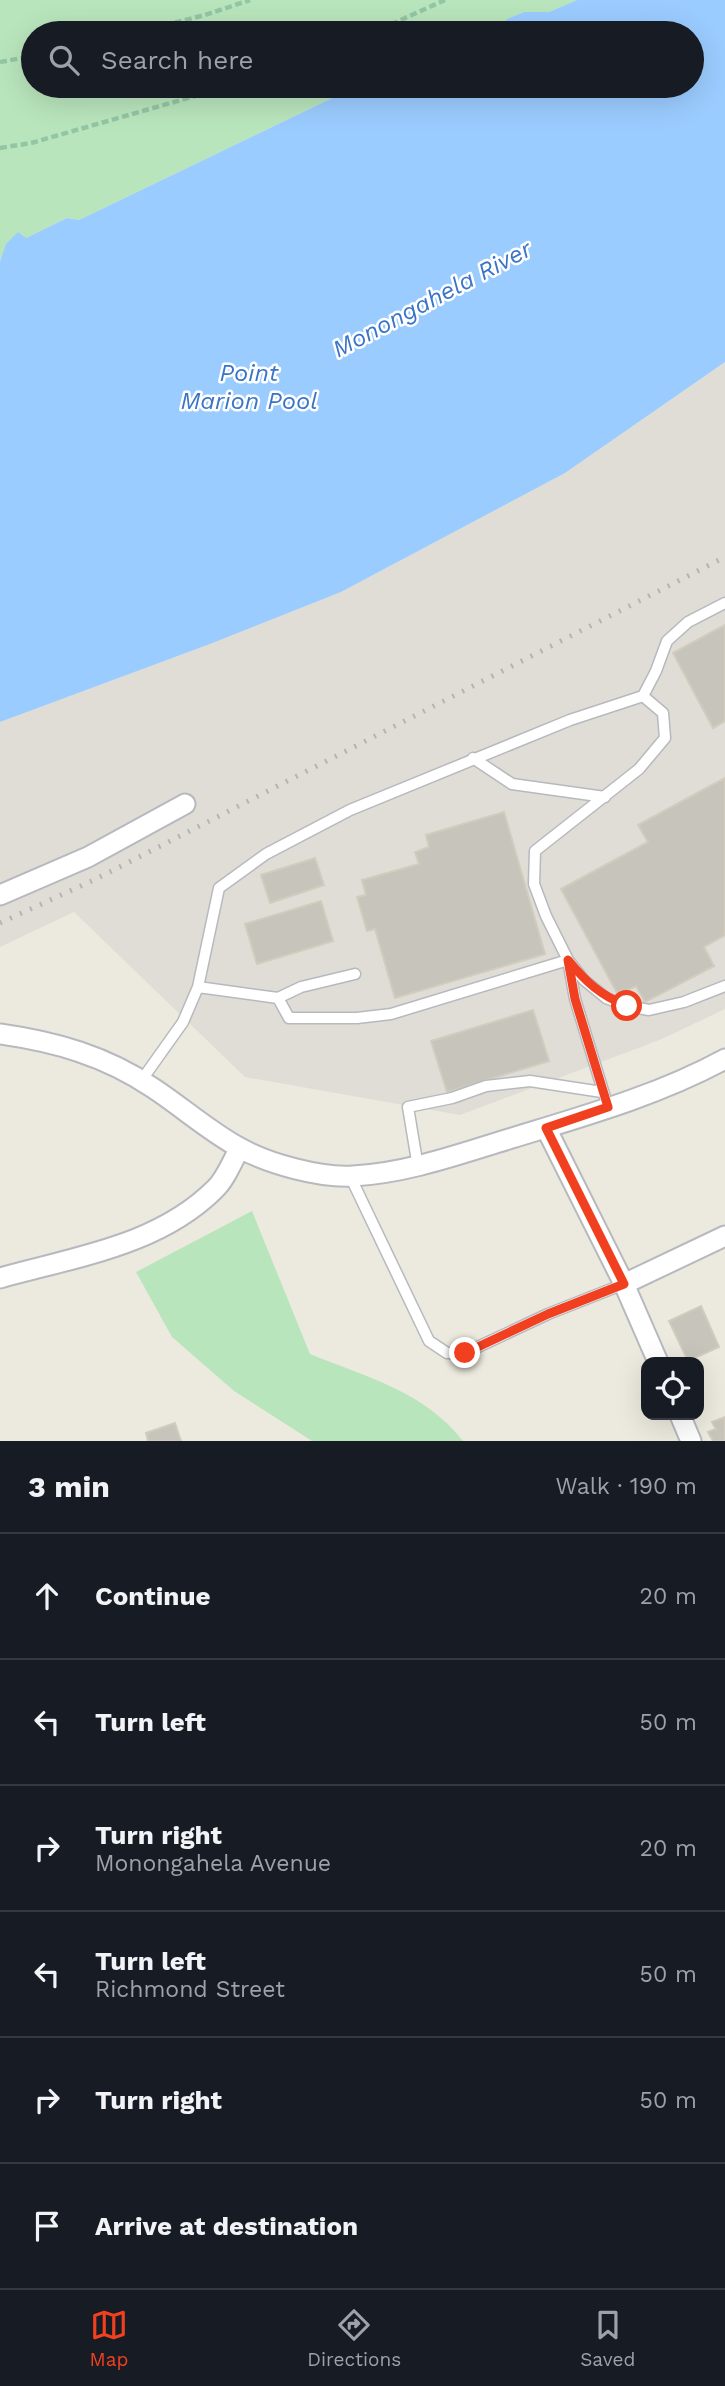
<!DOCTYPE html>
<meta charset="utf-8">
<style>
body{margin:0;font-family:"Work Sans",sans-serif;background:#242831;color:#f1f3f6}
.controls{position:absolute;right:21px;bottom:21px;display:grid;overflow:hidden;border-radius:14px;box-shadow:0 7px 28px #0002}
.controls button{width:63px;height:63px;display:grid;place-items:center;padding:0;border:0;border-bottom:2px solid #363941;background:#171b24;color:#f1f3f6;font:35px sans-serif}
.stop{position:absolute;width:21px;height:21px;margin:-16px;border:5px solid #f04020;border-radius:50%;background:#fff}
.stop.end{background:#f04020;border-color:#fff;box-shadow:0 2px 7px #0008}
.list{margin:0;padding:0;list-style:none}
h2{display:flex;justify-content:space-between;align-items:center;height:91px;margin:0;padding:0 28px;font-size:30px}
h2 small{font-size:23px;font-weight:400;color:#9ea1a6}
.list li{display:grid;grid-template-columns:46px 1fr auto;gap:21px;align-items:center;box-sizing:border-box;height:126px;padding:0 28px;border-top:2px solid #363941}
.list b{display:block;font-size:26px;white-space:nowrap}
.list p{margin:0;font-size:23px;white-space:nowrap;color:#9ea1a6}
.list em{font-size:23px;font-style:normal;color:#9ea1a6}
.icon{flex:none;width:38px;height:38px;fill:none;stroke:currentColor;stroke-width:2;stroke-linecap:round;stroke-linejoin:round}
.map{position:relative;flex:none;width:725px;height:1441px;overflow:hidden}
.search{position:absolute;background:#171b24;box-shadow:0 7px 28px #0002;left:21px;right:21px;top:21px;height:77px;display:flex;align-items:center;gap:18px;box-sizing:border-box;padding:0 24px;border-radius:38px;color:#9ea1a6;font-size:26px}
.sheet{height:847px;background:#171b24}
nav{display:flex;justify-content:space-around;align-items:center;box-sizing:border-box;height:98px;border-top:2px solid #363941;background:#171b24;font-size:19px;color:#9ea1a6}
nav a{display:grid;justify-items:center;gap:4px}
nav .on{color:#f04020}
.map>svg:first-child{display:block}
.industrial{fill:#dfddd6}
.green{fill:#b9e5bc}
.water{fill:#9bccff}
.building{fill:#c7c4bc;stroke:#d1ccbd;stroke-width:2}
.lines{fill:none;stroke-linecap:round;stroke-linejoin:round}
.lane-casing{stroke:#b7b9bf;stroke-width:13}
.street-casing{stroke:#b7b9bf;stroke-width:23}
.path{stroke:#92c6a5;stroke-width:4.5;stroke-dasharray:7 3.5;stroke-linecap:butt}
.lane{stroke:#fff;stroke-width:10}
.street{stroke:#fff;stroke-width:19}
.rail{stroke:#b3b4b4;stroke-width:5;stroke-dasharray:2 9;stroke-linecap:butt}
.route{stroke:#f04020;stroke-width:9}
.labels{text-anchor:middle;dominant-baseline:central;stroke-width:5;stroke-linejoin:round;paint-order:stroke}
.water-label{font-size:24px;font-style:italic;fill:#3a74c6;stroke:#fff}
</style>
<div class="map">
<svg width="725" height="1441" viewBox="0 0 725 1441">
<rect width="100%" height="100%" fill="#eceade"/>
<!-- industrial -->
<path class="industrial" d="M725,362V1009L662,1039L460,1115L245,1077L74,912L0,947V722L210,644L341,592L565,473Z"/>
<!-- green -->
<path class="green" d="M0,0H577L549,12H524L507,19L498,33H33V86H357L79,220L67,218L26,238L7,244L0,260Z
M252,1211L310,1354C366,1377 424,1391 463,1441H312L234,1391L172,1337L136,1272Z"/>
<!-- water -->
<path class="water" d="M577,0H725V362L565,473L341,592L210,644L0,722V261L6,244L18,232L26,238L67,218L79,220L357,86H692V33H498L507,19L524,12H549Z"/>
<!-- building -->
<path class="building" d="M725,625V721L713,728L673,653Z
M725,778V935L704,947L714,966L645,1002L636,986L618,995L561,889L648,842L638,825Z
M504,812L545,954L395,998L375,929L367,931L357,897L366,895L362,880L419,864L415,852L429,847L426,835Z
M315,858L324,885L270,903L261,875Z
M321,901L333,941L257,964L245,924Z
M533,1010L549,1061L447,1092L431,1041Z
M701,1306L719,1347L688,1361L669,1321Z
M725,1417V1441H713L708,1432L716,1429L712,1422Z
M175,1423L181,1441H148L146,1433Z"/>
<g class="lines">
<!-- lane casing -->
<g class="lane-casing">
<path id="lane" d="M643,696L663,713L665,738L639,769L535,851L534,884L546,916L568,960L584,980L606,998L627,1006L649,1010L684,1002L725,986
M473,758L512,784L605,797
M198,987L278,998L289,1018H357L391,1014L568,960L575,999L608,1107
M278,998L301,987L355,974
M141,1081L183,1022L198,987L219,888L266,854L350,810L570,720L643,696L656,671L667,641L688,622L725,603
M418,1167L408,1107L452,1098L486,1086L530,1081L602,1092
M350,1176L429,1341L447,1353H465L548,1314L624,1284"/>
</g>
<!-- street casing -->
<g class="street-casing">
<path id="street" d="M0,895L88,857L185,804
M0,1034C56,1042 106,1056 153,1088C182,1107 210,1132 240,1148C269,1164 320,1178 353,1176C408,1173 459,1154 512,1138C584,1116 659,1095 725,1059
M546,1128L624,1284L658,1362
M0,1278C74,1257 158,1246 215,1189C226,1179 232,1161 240,1148
M624,1284L725,1236
M680,1415L691,1441"/>
</g>
<!-- path -->
<path class="path" d="M134,33L205,15L250,0
M372,33L445,0
M0,62L33,56
M0,148L31,143L230,86"/>
<!-- lane -->
<use href="#lane" class="lane"/>
<!-- street -->
<use href="#street" class="street"/>
<!-- rail -->
<path class="rail" d="M0,923L94,880L725,557"/>
</g>
<g class="lines">
<!-- route -->
<path class="route" d="M465,1353L548,1314L624,1284L546,1128L608,1107L575,999L568,960C586,982 600,995 627,1006"/>
</g>
<g class="labels">
<!-- water labels -->
<g class="water-label">
<text transform="translate(432 299) rotate(-28)">Monongahela River</text>
<text x="249" y="373">Point<tspan x="249" dy="28">Marion Pool</tspan></text>
</g>
</g>
</svg>
<div class="controls">
<button><svg class="icon" aria-label="locate" viewBox="0 0 24 24"><circle cx="12" cy="12" r="6"/><path d="M12 2v4M12 18v4M2 12h4M18 12h4"/></svg></button>
</div>
<div class="stop" style="left:627px;top:1006px"></div>
<div class="stop end" style="left:465px;top:1353px"></div>
<div class="search"><svg class="icon" aria-label="search" viewBox="0 0 24 24"><circle cx="10" cy="10" r="6"/><path d="M15 15l6 6"/></svg>Search here</div>
</div>
<section class="sheet">
<h2>3 min<small>Walk · 190 m</small></h2>
<ul class="list">
<li><svg class="icon" aria-label="ahead" viewBox="0 0 24 24"><path d="M12 20V5M6 11l6-6 6 6"/></svg><div><b>Continue</b></div><em>20 m</em></li>
<li><svg class="icon" aria-label="left" viewBox="0 0 24 24"><path d="M17 20v-9H6M10 6l-5 5 5 5"/></svg><div><b>Turn left</b></div><em>50 m</em></li>
<li><svg class="icon" aria-label="right" viewBox="0 0 24 24"><path d="M7 20v-9h11M14 6l5 5-5 5"/></svg><div><b>Turn right</b><p>Monongahela Avenue</p></div><em>20 m</em></li>
<li><svg class="icon" aria-label="left" viewBox="0 0 24 24"><path d="M17 20v-9H6M10 6l-5 5 5 5"/></svg><div><b>Turn left</b><p>Richmond Street</p></div><em>50 m</em></li>
<li><svg class="icon" aria-label="right" viewBox="0 0 24 24"><path d="M7 20v-9h11M14 6l5 5-5 5"/></svg><div><b>Turn right</b></div><em>50 m</em></li>
<li><svg class="icon" aria-label="arrive" viewBox="0 0 24 24"><path d="M6 21V4h12l-3 4 3 4H6"/></svg><div><b>Arrive at destination</b></div></li>
</ul>
</section>
<nav>
<a class="on"><svg class="icon" aria-label="map" viewBox="0 0 24 24"><path d="M3 6l6-2 6 2 6-2v14l-6 2-6-2-6 2zM9 4v14M15 6v14"/></svg>Map</a>
<a><svg class="icon" aria-label="directions" viewBox="0 0 24 24"><path d="M12 3l9 9-9 9-9-9zM9 14v-3h6M13 9l2 2-2 2"/></svg>Directions</a>
<a><svg class="icon" aria-label="saved" viewBox="0 0 24 24"><path d="M7 4h10v16l-5-4-5 4z"/></svg>Saved</a>
</nav>
